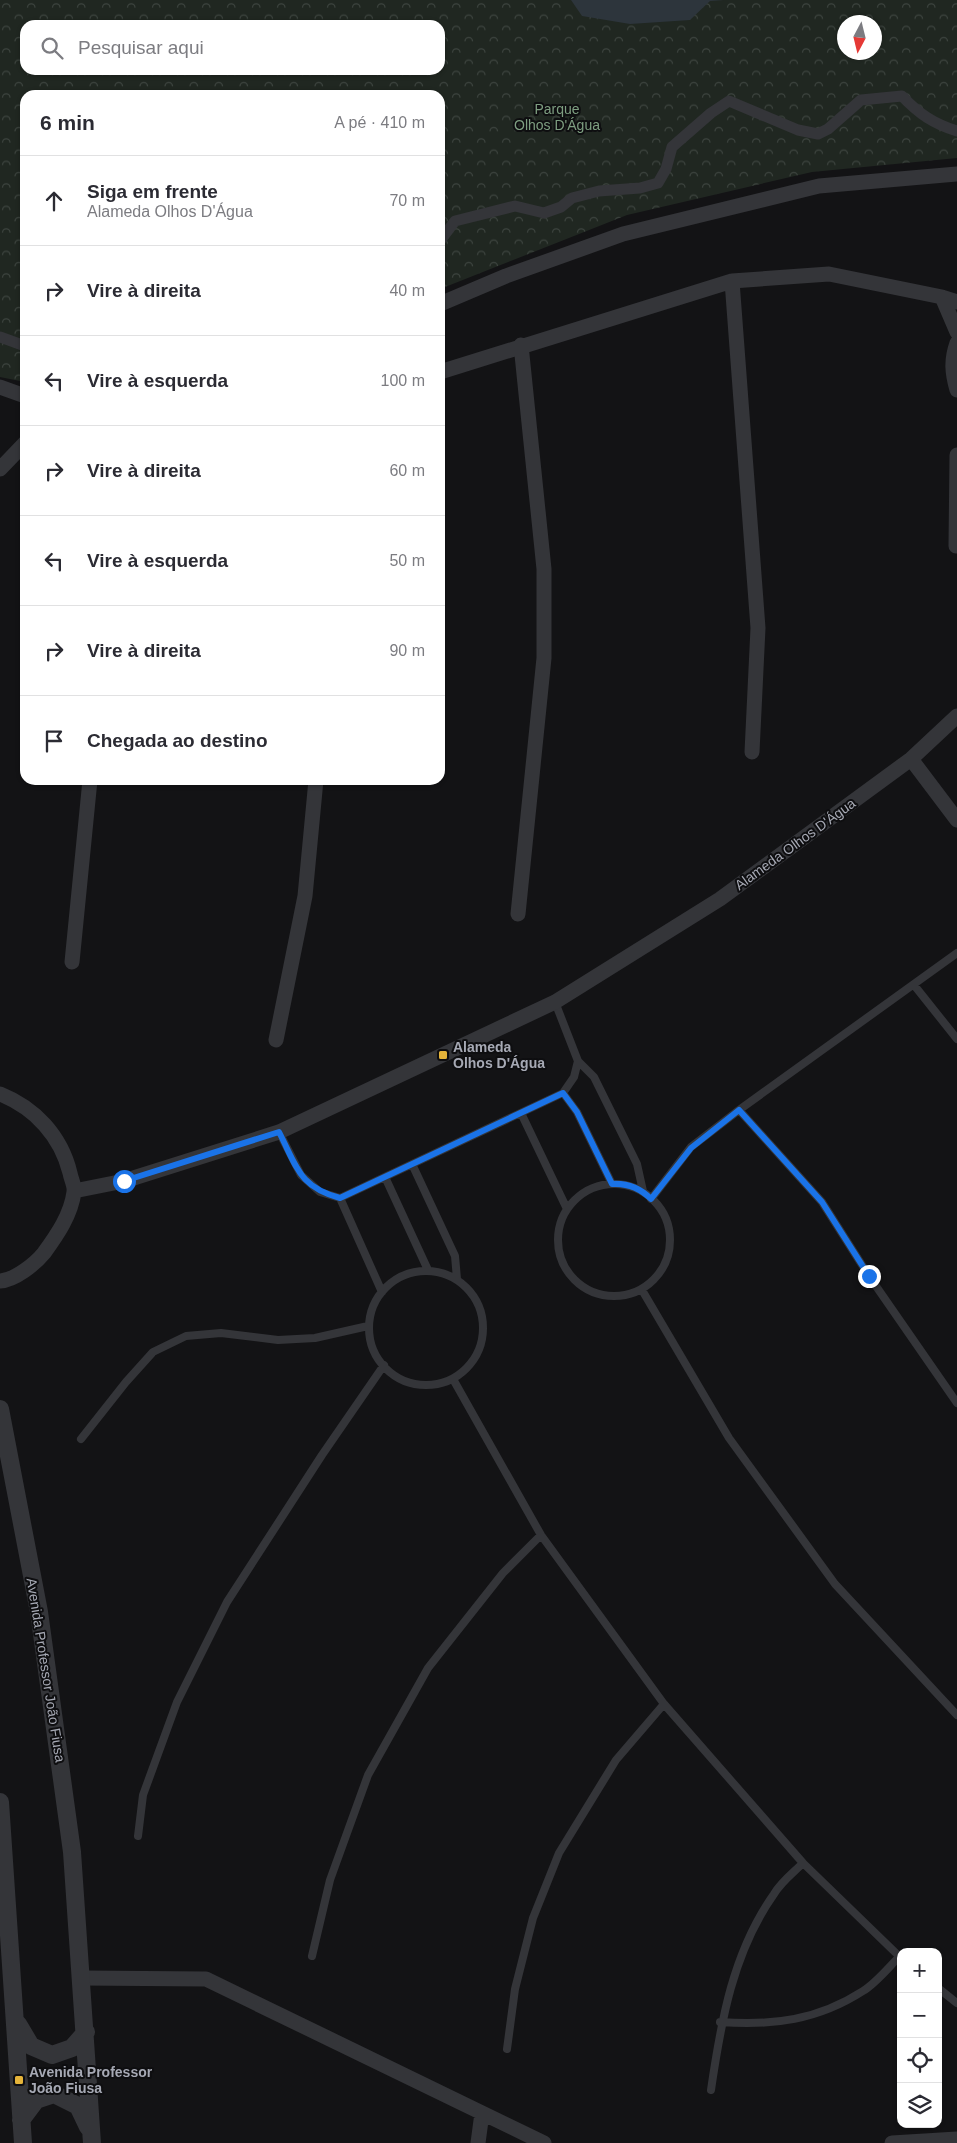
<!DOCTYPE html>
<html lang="pt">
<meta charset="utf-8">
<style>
body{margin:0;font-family:Arial,sans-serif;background:#f2f2f3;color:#2b2b33}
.controls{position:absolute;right:15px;bottom:15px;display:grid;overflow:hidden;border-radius:10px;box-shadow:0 1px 4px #0004}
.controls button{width:45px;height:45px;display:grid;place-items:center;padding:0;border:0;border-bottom:1px solid #e1e1e2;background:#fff;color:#2b2b33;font:25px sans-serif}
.compass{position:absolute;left:837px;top:15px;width:45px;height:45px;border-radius:50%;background:#fff;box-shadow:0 1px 4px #0004;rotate:187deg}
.stop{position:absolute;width:15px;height:15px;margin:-11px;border:4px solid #1a73e8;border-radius:50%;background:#fff}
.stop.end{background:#1a73e8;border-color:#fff;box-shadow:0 1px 5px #0008}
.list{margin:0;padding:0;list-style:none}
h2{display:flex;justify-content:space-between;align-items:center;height:65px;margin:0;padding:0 20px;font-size:21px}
h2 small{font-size:16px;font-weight:400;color:#7c7c81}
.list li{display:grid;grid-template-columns:32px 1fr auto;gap:15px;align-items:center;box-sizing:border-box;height:90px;padding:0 20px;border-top:1px solid #e1e1e2}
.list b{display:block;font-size:19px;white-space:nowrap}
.list p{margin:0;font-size:16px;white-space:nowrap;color:#7c7c81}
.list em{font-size:16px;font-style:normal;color:#7c7c81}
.icon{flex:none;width:28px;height:28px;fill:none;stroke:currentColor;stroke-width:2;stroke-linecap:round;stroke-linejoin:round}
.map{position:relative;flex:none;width:957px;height:2143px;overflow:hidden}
.search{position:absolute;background:#fff;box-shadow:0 1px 4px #0004;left:20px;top:20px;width:425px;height:55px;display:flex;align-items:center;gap:12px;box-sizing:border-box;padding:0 18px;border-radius:15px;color:#7c7c81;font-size:19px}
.panel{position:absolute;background:#fff;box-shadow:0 1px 4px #0004;left:20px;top:90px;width:425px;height:695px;border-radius:15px}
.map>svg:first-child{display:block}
.park{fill:url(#park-crowns);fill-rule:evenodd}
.water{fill:#2d353c}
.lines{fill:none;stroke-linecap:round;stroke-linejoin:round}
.service{stroke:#343539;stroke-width:8}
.pedestrian{stroke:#343539;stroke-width:11}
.minor{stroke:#343539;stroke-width:15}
.tertiary{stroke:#343539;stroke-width:18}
.route{stroke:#1a73e8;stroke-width:6}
.poi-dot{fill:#e5b43a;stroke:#0e0e10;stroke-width:2}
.labels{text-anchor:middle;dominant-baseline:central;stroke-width:4;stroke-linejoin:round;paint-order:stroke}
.park-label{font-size:14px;fill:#7e9e81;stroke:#0e0e10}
.street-label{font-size:14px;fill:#a6a9b4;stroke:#0e0e10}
.poi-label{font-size:14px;font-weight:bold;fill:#a6a9b4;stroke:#0e0e10;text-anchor:start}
</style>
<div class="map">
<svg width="957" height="2143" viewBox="0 0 957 2143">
<defs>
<pattern id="park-crowns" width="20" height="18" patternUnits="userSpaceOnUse" patternTransform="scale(1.25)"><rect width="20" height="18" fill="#202721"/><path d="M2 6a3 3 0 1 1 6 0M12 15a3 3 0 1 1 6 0" fill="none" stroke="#3d443f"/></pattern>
</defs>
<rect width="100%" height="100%" fill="#131315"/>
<!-- park -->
<path class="park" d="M0,0H957V158L812,172L627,215L440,289V95H25V382L0,377ZM844,22H874V52H844ZM25,25H440V70H25Z"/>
<!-- water -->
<path class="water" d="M571,0H724L710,1L690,20L630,24L582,16Z"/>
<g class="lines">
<!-- service -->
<path class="service" d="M914,985L957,1039
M578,1061L594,1077L637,1164L643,1191
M563,1093L577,1112L612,1184
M739,1110L822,1202L869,1276L957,1403
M521,1113L567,1209
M279,1132L301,1175L320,1192L340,1198L563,1093L574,1077L578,1061L555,1002
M412,1164L455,1256L457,1279
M385,1177L428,1270
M558 1240a56 56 0 1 1 112 0a56 56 0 1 1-112 0Z
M340,1198L382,1292
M651,1199L691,1147L739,1110L957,953
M369 1328a57 57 0 1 1 114 0a57 57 0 1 1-114 0Z
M642,1290L729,1438L835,1584L957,1715
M453,1379L541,1535L664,1704L803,1863L901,1958
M81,1439L126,1382L153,1352L186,1336L221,1333L278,1340L315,1338L368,1326
M138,1836L143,1795L177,1702L227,1602L322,1455L384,1365
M312,1956L330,1880L368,1775L428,1668L503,1573L541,1535
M938,1988L957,2003
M720,2022C773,2026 818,2020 863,1991C876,1983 888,1968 899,1957
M507,2049L515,1989L533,1918L559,1853L616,1760L664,1704
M711,2090C721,2021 733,1952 774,1894C781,1882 793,1873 803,1863"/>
<!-- pedestrian -->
<path class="pedestrian" d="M440,241L455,221L515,206L544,213L561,207L572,198L599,191L640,188L658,183L666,169L672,147L711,113L729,101L798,130L818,134L828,129L861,100L902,96C919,114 934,124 957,131
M0,337L25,346"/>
<!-- minor -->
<path class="minor" d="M732,281L758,628L752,752
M942,297L957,332
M440,304L506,276L623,234L819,186L957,174
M957,343C951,360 952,373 957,390
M440,372L732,281L829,274L942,297L957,302
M0,387L25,396
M0,469L25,443
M956,546L957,455
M911,759L957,820
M518,914L544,658V569L521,345
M72,962L90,780
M276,1040L305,896L316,780
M0,1094C35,1108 61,1136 70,1173C71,1179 75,1186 74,1192C71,1215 57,1235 44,1253C35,1264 15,1280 0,1281
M74,1191L124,1181L279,1132L555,1002L720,899L911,759L957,716
M82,1978L206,1979L544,2143
M478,2143L482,2113
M892,2143L957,2139"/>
<!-- tertiary -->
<path class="tertiary" d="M0,1409L39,1612L72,1852L92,2143
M0,1802L23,2143
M18,2024L31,2046L52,2055L72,2048L86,2032
M21,2120L36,2100L54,2094L78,2106L88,2127"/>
</g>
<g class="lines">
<!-- route -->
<path class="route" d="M124,1181L279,1132C297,1167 299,1187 340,1198L563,1093L577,1112L612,1184C627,1183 641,1189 651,1199L691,1148L739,1110L822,1202L869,1276"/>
</g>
<!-- markers -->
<g class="poi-dot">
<rect x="438" y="1050" width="10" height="10" rx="2.5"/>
<rect x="14" y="2075" width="10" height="10" rx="2.5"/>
</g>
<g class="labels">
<!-- park labels -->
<g class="park-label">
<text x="557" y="109">Parque<tspan x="557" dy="16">Olhos D'Água</tspan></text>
</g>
<!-- street labels -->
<g class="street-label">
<text transform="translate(795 844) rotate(-36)">Alameda Olhos D'Água</text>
<text transform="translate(46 1670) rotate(81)">Avenida Professor João Fiusa</text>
</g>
<!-- poi labels -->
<g class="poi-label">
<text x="453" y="1047">Alameda<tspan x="453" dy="16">Olhos D'Água</tspan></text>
<text x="29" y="2072">Avenida Professor<tspan x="29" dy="16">João Fiusa</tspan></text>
</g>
</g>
</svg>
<div class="controls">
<button>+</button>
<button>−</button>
<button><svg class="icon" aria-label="locate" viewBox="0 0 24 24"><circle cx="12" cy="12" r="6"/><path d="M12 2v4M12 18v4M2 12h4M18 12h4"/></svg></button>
<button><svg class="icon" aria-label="layers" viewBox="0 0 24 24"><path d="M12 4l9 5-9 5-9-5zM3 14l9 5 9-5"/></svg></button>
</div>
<svg class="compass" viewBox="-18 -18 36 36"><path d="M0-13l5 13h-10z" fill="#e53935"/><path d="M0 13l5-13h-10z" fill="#7c7c81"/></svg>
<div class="stop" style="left:124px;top:1181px"></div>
<div class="stop end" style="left:869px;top:1276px"></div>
<div class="search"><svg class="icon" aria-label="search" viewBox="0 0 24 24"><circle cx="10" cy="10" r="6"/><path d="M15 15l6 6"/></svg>Pesquisar aqui</div>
<section class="panel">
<h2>6 min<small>A pé · 410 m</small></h2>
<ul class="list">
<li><svg class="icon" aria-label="ahead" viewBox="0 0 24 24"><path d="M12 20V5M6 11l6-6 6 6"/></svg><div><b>Siga em frente</b><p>Alameda Olhos D'Água</p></div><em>70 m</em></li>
<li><svg class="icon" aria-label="right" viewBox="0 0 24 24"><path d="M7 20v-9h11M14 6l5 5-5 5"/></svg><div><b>Vire à direita</b></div><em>40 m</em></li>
<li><svg class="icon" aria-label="left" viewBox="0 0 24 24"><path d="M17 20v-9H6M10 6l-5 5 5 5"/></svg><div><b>Vire à esquerda</b></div><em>100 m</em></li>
<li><svg class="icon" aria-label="right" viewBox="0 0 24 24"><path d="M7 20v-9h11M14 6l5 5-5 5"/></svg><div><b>Vire à direita</b></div><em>60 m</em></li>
<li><svg class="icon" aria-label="left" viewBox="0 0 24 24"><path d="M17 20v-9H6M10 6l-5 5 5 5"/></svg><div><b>Vire à esquerda</b></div><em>50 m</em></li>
<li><svg class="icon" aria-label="right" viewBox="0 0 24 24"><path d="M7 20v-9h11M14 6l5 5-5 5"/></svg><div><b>Vire à direita</b></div><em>90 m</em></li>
<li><svg class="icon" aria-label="arrive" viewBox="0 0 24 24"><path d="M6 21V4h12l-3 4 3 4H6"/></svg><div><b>Chegada ao destino</b></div></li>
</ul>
</section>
</div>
